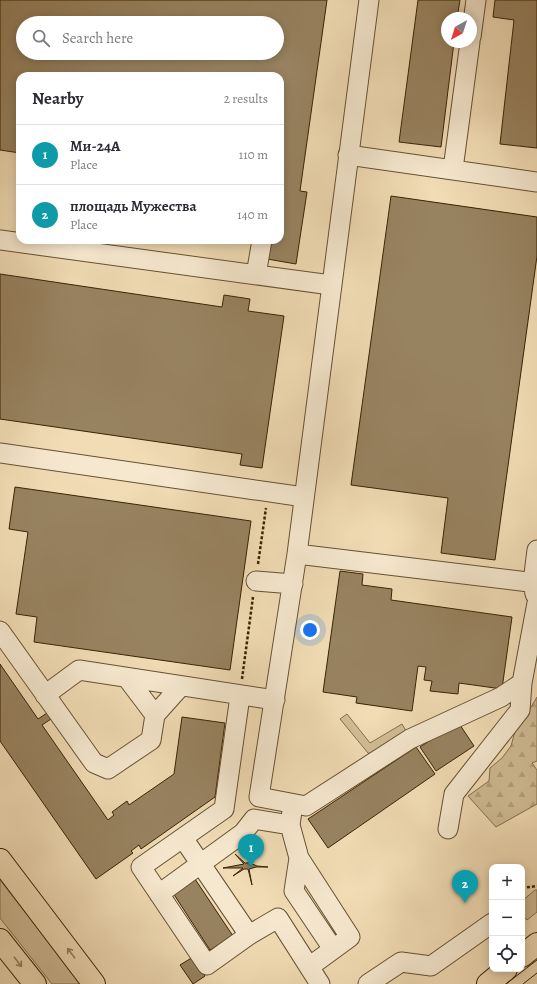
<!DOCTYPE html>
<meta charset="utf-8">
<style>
body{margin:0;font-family:Alegreya,serif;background:#f2f2f3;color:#2b2b33}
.controls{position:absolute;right:12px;bottom:12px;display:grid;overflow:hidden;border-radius:8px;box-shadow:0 2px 10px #0003}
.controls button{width:36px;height:36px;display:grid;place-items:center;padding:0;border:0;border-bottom:1px solid #e1e1e2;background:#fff;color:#2b2b33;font:20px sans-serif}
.compass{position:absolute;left:441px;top:12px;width:36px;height:36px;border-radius:50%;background:#fff;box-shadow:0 2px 10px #0003;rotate:219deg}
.you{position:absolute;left:310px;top:630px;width:14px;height:14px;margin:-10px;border:3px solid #fff;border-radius:50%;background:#1a73e8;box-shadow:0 0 0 6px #1a73e833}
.badge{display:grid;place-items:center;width:26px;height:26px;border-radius:50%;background:#8f2418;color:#fff;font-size:13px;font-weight:700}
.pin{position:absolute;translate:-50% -33px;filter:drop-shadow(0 1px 2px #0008)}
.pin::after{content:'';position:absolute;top:21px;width:14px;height:12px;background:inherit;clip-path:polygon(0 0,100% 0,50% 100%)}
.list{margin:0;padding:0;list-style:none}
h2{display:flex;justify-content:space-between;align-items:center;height:52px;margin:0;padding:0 16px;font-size:17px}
h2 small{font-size:13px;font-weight:400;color:#7c7c81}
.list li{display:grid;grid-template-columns:26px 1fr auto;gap:12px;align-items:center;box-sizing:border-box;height:60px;padding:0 16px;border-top:1px solid #e1e1e2}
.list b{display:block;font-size:15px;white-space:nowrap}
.list p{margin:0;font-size:13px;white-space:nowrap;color:#7c7c81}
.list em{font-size:13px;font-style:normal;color:#7c7c81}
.icon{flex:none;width:22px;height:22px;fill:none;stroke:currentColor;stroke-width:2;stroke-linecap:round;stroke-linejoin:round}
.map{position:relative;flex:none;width:537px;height:984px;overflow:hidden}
.search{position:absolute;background:#fff;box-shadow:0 2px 10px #0003;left:16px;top:16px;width:268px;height:44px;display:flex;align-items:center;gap:10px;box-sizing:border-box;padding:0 14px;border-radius:22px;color:#7c7c81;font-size:15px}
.panel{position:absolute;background:#fff;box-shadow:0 2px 10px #0003;left:16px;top:72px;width:268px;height:172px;border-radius:12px}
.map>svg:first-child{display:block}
.green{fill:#d1bd97;stroke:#84704e}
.forest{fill:url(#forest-firs);stroke:#84704e}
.building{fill:#988361;stroke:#372305;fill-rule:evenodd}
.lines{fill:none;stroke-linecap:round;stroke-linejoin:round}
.minor-casing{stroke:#665131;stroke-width:21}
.major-casing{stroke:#372305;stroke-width:24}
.path{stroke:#372305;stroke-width:2.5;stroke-dasharray:3 2;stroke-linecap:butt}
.minor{stroke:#f6e8cf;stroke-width:19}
.major{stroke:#f1dcb5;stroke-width:22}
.tram{stroke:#372305;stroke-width:1}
.oneway{stroke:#94805d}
</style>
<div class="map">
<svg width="537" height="984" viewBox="0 0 537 984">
<defs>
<pattern id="forest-firs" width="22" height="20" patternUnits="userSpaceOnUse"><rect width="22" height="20" fill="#d1bd97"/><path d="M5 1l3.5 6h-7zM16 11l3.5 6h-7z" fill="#b4a281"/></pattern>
</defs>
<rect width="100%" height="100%" fill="#f1dcb5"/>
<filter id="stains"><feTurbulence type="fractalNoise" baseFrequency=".005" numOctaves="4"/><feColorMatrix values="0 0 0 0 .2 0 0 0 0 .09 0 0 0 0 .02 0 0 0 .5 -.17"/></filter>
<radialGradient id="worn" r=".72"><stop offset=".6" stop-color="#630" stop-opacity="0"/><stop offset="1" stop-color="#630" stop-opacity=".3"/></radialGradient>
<!-- green -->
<path class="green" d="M347,714L370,743L402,724L409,736L376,755L368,753L340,719Z
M0,880L81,984H52L0,918Z
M535,890H537V912L527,920L522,914V901Z"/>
<!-- forest -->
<path class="forest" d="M537,697V761L532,763L537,770V804L496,827L468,796L489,781L490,768L502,758L511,746L518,720L528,712Z"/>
<!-- building -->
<path class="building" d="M0,0H327L300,191L307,192L296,264L267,259L270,240H280V76H20V153L0,150ZM23,23H277V53H23Z
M418,0H460L457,18H447V42H454L441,147L399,142Z
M495,0H537V148L500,144L514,20L493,17Z
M391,196L537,217V256L495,560L441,553L448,498L351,485Z
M0,274L222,307L224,295L250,299L248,311L284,316L262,468L240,465L242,454L0,419Z
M15,487L251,521L230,670L34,642L37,617L16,614L28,532L9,529Z
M340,571L363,574L362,585L392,589L391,600L512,617L502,689L459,683L458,694L430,691L432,681L424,680L426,667L418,666L412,711L356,703L357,697L323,692Z
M0,664L38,719L47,713L51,719L42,725L108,820L114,815L112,812L127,801L129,805L174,774L182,717L225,723L215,797L141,849L139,845L131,851L133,853L96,879L0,741Z
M458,722L474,746L436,771L420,747Z
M416,747L435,774L328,848L308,819Z
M254,848L250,863L257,866L268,867H256L249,869L252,885L248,869H244L233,876L243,868H223L244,864L235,854L245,863H248Z
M195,879L233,936L210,950L173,893Z
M193,957L205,976L193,984L180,965Z"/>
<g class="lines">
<!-- minor casing -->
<g class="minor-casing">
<path id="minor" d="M369,0L297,554L259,797L306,806L410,739L501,697L522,683L537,603
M471,37L476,0
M348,155L537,182
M453,169L470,42
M0,240L331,285
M256,275L262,240
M0,453L304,497
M297,554L537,583
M256,581L293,584
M535,594L533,582L537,550
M0,631L94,763L108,769L151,740L155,715L181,686
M127,678L155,715
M45,695L79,670L275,700
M240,696L224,809L141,867L207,965L249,935L278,918L320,984
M293,804L290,825L299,858L350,937L309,967
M448,829L454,794L520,710L522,683
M183,838L249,935
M299,858L294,891L333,949
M159,894L243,833L254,819L290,825
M368,984L401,962L431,966L492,923"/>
</g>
<!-- major casing -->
<g class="major-casing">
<path id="major" d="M0,860L94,984
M0,940L35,984
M522,956L537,944
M488,984L506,969"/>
</g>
<!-- path -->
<path class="path" d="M258,564L266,508
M242,679L253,597
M522,888L537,886
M490,893H492"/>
<!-- minor -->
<use href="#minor" class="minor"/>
<!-- major -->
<use href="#major" class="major"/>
<!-- tram -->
<path class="tram" d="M506,984L537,960
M523,984L537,973"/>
</g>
<!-- one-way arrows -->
<defs><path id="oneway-shaft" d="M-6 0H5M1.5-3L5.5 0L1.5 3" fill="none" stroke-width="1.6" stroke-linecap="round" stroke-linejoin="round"/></defs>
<g class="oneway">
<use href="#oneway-shaft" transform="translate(71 953) rotate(-127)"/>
<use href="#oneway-shaft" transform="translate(18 962) rotate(52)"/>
</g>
<rect width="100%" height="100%" filter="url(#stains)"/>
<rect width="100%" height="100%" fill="url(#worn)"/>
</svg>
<div class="controls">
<button>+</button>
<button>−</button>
<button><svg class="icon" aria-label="locate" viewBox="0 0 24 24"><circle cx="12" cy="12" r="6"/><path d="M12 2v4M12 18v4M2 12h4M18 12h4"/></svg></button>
</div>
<svg class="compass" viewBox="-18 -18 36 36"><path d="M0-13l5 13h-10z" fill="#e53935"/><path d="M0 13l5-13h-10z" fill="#7c7c81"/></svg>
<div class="you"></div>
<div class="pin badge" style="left:251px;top:867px;background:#0f9aa8">1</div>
<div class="pin badge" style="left:465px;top:903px;background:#0f9aa8">2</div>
<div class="search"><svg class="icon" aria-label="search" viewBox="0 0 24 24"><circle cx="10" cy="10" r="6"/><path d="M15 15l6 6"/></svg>Search here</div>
<section class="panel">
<h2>Nearby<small>2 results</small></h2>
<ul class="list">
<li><span class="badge" style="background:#0f9aa8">1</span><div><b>Ми-24А</b><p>Place</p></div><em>110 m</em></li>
<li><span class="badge" style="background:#0f9aa8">2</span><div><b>площадь Мужества</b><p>Place</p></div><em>140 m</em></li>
</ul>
</section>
</div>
